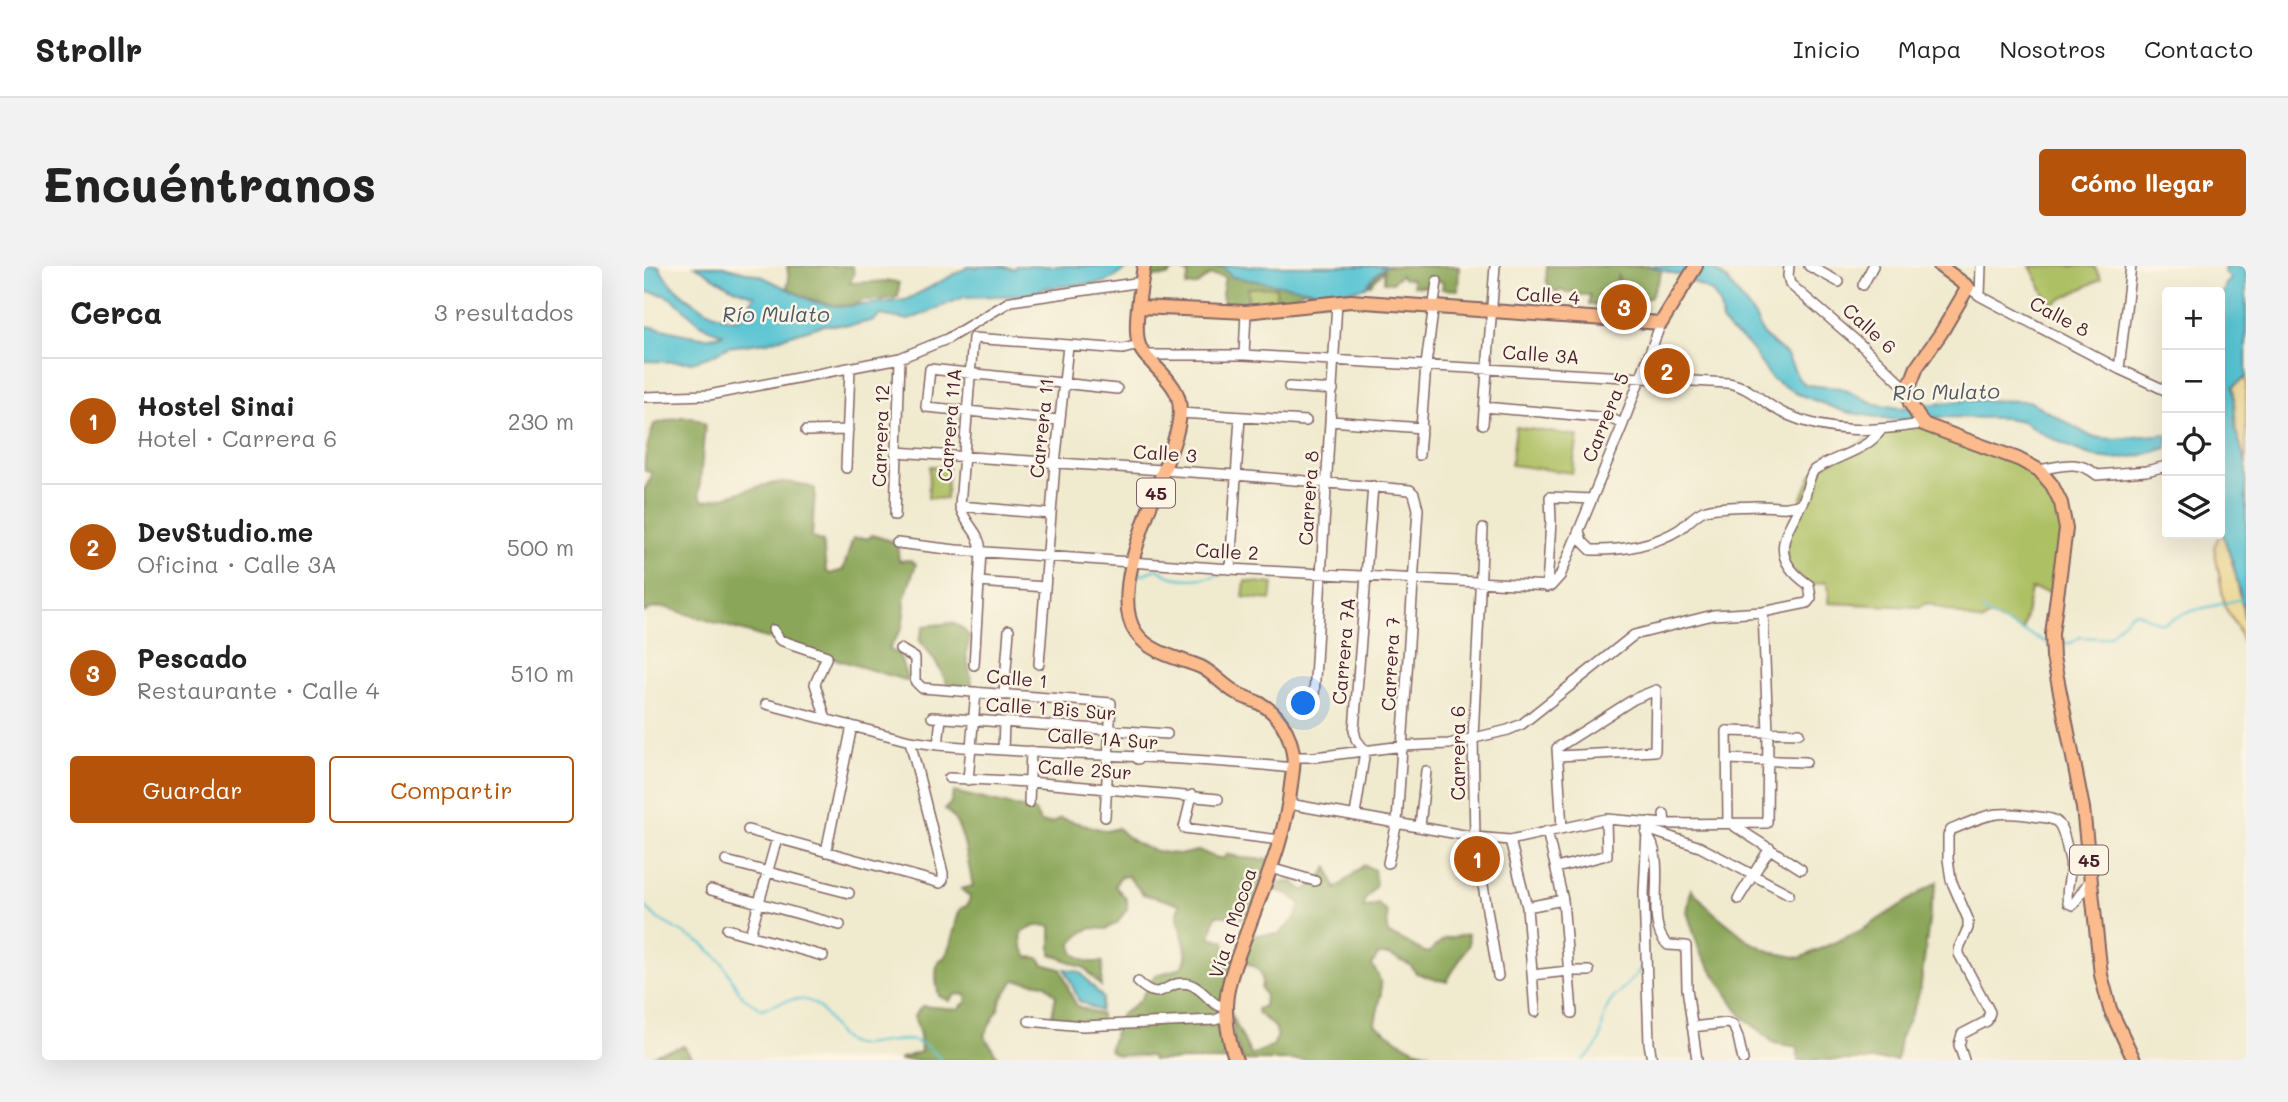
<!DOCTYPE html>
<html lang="es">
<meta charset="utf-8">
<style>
body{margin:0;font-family:Mali,sans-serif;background:#f2f2f2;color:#222}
.controls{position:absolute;right:21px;top:21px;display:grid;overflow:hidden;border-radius:7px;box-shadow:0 7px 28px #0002}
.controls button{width:63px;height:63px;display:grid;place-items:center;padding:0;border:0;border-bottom:2px solid #e0e0e0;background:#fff;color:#222;font:35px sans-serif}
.you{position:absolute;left:660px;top:438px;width:24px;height:24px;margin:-18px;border:5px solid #fff;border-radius:50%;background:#1a73e8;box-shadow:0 0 0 10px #1a73e833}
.badge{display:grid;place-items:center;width:46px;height:46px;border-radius:50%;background:#b45309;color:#fff;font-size:23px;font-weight:700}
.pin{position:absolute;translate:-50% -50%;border:4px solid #fff;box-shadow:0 2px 7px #0006}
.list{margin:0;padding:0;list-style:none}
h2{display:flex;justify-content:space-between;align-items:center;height:91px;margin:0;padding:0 28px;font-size:30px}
h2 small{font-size:23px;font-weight:400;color:#767676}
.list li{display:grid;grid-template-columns:46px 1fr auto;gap:21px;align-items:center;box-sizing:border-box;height:126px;padding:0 28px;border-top:2px solid #e0e0e0}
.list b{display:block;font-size:26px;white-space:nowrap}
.list p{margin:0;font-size:23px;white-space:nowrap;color:#767676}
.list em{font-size:23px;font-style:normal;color:#767676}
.actions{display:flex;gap:14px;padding:21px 28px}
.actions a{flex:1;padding:16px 0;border:2px solid #b45309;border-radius:7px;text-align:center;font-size:24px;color:#b45309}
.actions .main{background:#b45309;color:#fff}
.icon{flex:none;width:38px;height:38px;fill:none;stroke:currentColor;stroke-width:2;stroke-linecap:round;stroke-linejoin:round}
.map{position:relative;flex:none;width:1602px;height:794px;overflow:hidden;border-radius:7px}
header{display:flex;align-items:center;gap:42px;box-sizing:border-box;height:98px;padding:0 35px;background:#fff;border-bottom:2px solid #e0e0e0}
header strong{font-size:33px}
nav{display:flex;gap:38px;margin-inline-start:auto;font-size:24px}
.intro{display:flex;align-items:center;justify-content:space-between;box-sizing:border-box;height:168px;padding:0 42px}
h1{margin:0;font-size:49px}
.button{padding:18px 32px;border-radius:7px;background:#b45309;color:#fff;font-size:24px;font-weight:700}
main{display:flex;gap:42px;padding:0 42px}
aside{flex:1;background:#fff;border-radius:7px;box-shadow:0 7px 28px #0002}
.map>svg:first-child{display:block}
.green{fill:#adc063;stroke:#7c7047;stroke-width:2}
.forest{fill:#8aa659;stroke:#6a6242;stroke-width:2;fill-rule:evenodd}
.sand{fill:#eeda9e;stroke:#9c7c64;stroke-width:2}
.water{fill:#59c4d3;stroke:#52727f;stroke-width:2}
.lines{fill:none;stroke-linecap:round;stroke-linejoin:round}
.stream{stroke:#59c4d3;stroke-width:2}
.minor-casing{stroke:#846664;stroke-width:12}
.major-casing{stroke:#846664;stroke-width:16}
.minor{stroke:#fff;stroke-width:9}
.major{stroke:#fbbb8c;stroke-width:12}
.labels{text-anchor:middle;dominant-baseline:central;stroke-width:5;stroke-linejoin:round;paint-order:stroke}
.shield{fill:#fcf5e5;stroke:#7f5f63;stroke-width:2}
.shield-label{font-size:18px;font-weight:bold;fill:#4a1f2b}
.street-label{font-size:19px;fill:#4a1f2b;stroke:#fcf5e5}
.water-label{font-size:21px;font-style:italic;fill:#4f5966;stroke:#fcf5e5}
</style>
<header>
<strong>Strollr</strong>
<nav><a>Inicio</a><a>Mapa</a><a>Nosotros</a><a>Contacto</a></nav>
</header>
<div class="intro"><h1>Encuéntranos</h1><a class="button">Cómo llegar</a></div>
<main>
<aside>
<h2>Cerca<small>3 resultados</small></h2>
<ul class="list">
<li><span class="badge">1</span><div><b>Hostel Sinai</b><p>Hotel · Carrera 6</p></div><em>230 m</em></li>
<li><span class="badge">2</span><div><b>DevStudio.me</b><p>Oficina · Calle 3A</p></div><em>500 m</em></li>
<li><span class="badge">3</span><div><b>Pescado</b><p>Restaurante · Calle 4</p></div><em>510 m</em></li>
</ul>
<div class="actions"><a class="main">Guardar</a><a>Compartir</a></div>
</aside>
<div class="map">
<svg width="1602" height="794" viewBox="0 0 1602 794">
<rect width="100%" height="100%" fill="#fcf5e5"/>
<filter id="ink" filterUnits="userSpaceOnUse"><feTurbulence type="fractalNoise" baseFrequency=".0143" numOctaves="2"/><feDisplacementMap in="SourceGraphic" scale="14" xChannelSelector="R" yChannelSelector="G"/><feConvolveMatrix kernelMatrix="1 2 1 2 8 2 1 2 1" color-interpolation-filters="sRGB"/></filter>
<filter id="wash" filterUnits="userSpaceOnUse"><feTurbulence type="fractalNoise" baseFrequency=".00686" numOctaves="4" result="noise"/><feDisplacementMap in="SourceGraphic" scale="28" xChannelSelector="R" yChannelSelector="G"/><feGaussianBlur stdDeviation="1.57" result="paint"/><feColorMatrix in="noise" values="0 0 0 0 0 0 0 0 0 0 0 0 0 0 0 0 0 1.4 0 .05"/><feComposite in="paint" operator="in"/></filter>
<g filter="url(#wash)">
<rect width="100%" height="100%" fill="#f0eacf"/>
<!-- green -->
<path class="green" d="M1386,0H1450L1457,13L1406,39Z
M632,21L633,38H604V22Z
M1279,158L1374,193L1408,219L1422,263L1412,327L1387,323L1379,365L1346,350L1338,356L1283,337L1275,341L1184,337L1185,325L1182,316L1165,319L1144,300L1141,275L1167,209L1237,164Z
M872,161L934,170L928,207L867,199Z
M286,200L304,201L302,233L284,232Z
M601,315L629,318L627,334L599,331Z"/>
<!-- forest -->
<path class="forest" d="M143,0H208L210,7L206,17L248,15L255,17L254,31L235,34H219C204,48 158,33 143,21L145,14Z
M505,0C532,0 561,4 587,0H815L814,24L798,23L799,16L786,12L785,21L769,20L768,13L759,12L757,9L747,17L740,16V3C737,10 730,12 727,19L694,21L693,33L675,35L670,27L660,24L650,31L640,32V37L633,38L632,21L604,22V38L580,40L578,28L581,11L566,9L553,19L542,20L545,8L533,2L523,10L505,11Z
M903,0H1018L1016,11L1006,32L994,33V28L977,22L974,10L963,39H961L959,34L954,36L953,39H945L946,29H937L928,25L924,27L915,24L914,27C900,17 902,17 903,0Z
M37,151H48L61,157L55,228L59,235C99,231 131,204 171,223L168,271L179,276L182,305L186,308L199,304L209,272H225L228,269L253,277L255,295L265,294L272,298L260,334L261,340L258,362L245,383L255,389L264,415L20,341L6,343L0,347V224L7,212V206L1,205C0,185 5,176 10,158Z
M308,357L317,361L326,371L322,387L328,418L326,424L305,421C297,404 288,388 275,374L280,360Z
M310,526L391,545L396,556L408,557L416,552L463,565L474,562C491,581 513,588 538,588C544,588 550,585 554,585C565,586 568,594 580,592L583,588L597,592L625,594L616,618L649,616L661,625L676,612L684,601L692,623L720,599L730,604L732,619L721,634L720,642L734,638L743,646L744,668C760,672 769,682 784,687L800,673L824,668L825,678L803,715L793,714L772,707L766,699L745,689H734L728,699C744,721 735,733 731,758C748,770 763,783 784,787L778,794C764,794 749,788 736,792L737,794H599L590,772L587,748L607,789L629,780L633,771L632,762L614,747L613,743L620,740L621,729L617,722C622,701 608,698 590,693L577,746L570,751L579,769L583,794H509L507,790L474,789L465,784L476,750L496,734L511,709C518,706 532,706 537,701C551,690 532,659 533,649C533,645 535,642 536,638L499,628L484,610L476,611L471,620L483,634V643L473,657L462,663L447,662L439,666L428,677L429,687L443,696H459L457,720L441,702L407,688V660H391L378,666C376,676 378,682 384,691L395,692L399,698L417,703L427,729L433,740L457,749V757L407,754L412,730L401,718L371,714L357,733L354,744L340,769L353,790L349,794H256L257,792L277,786L276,769L270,750L278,740L314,743L322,736V729L312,728L305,735L295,730C292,718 290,705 295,694L300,692C309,679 310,659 316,643L324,639L326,631L317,623L329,620C323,597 322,559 301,543L306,538ZM625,624C638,625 650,628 657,640L650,654L635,668L609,669L604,677L590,688L581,685L580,675L566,671L572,649L605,653L614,628Z
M1293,616L1286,646L1277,718L1272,737L1256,773L1253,794H1154V781L1130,777L1098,750L1072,711L1056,686L1043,646L1047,623L1069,646L1106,676L1127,686L1156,692L1216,665Z
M40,780L49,794H3L14,787Z"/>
<!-- sand -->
<path class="sand" d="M1602,111V199L1592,164L1589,120Z
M1576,261C1591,301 1602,340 1602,383L1593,361L1581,341L1570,281L1575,270Z"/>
<!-- water -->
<path class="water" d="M0,0H15C24,24 70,55 95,53L111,30L86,21L51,0H79L117,10L170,36L197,41L262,34L324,1L357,0L370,3L372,0H487L463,16L401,22L385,29L320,31L265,54L236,49L230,54L210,59H180L123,76L84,81L67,90L48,96L0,95V60C22,61 59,78 79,68C74,66 68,65 63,62C38,48 36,26 0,26Z
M574,0H742L731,9L722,21L685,29L667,24L588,11L579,1Z
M1005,0H1066L1083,14L1111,51L1120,70L1143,89L1154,112L1162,119L1197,122L1231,138L1255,142L1325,134L1385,135L1448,171L1469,173L1523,168V182L1495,190L1470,193L1452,191L1433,184L1405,171L1378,155L1362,152L1284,151L1252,154L1201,146L1154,128L1128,113L1103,77L1086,65L1078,55L1076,38L1068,26L1038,10Z
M1581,0H1602V111L1589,121L1592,164L1602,199V355L1589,297L1576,261V36L1582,18L1587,13L1580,6Z
M421,703L436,706L459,732L456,745L435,735Z"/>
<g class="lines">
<!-- stream -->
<path class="stream" d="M494,300L497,309L513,303C517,305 520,307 523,309C537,315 567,314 580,306
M1338,343L1346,349L1404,377
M1413,378L1427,377L1436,371L1456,372L1465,370L1487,347L1492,346L1516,357H1521L1543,346L1598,333
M0,639L14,653L59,678L78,696L97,729L117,743C130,740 141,733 154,733C187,734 184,773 211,779C218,780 226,778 233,777C262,773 277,769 297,794
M939,794C967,771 952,765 964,740C972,725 989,717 997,701"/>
</g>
</g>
<g filter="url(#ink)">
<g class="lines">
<!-- minor casing -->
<g class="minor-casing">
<path id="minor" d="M1145,0L1144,10L1146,18L1217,79L1264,124
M1165,0L1195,16
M1219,19L1229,0
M1324,21L1336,30L1475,103L1523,125
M1336,30L1337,0
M500,89H600L1084,117C1106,120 1121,139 1141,148C1189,169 1228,165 1279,158
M600,89L602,46
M1475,103L1487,0
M645,121L689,124
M0,131L65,129L256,92L303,73L367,35L498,16
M840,141L965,152L979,158
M536,147L662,155
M415,154L282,141L286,103L473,123
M687,155L778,162
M839,158L851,0
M162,165L204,164
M252,186L591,209L766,224L770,228L774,243L753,556L744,597
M775,189L782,99L793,15
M202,202L206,103
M1395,204C1418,200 1433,193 1453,209L1502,205L1523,200
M316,240L406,248
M251,249L256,92
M839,263L829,472L831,571L854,710
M935,265L938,275L947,284C977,285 1011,279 1036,263C1044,257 1053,246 1062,244C1077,240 1095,241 1111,240C1128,239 1142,245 1158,237
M253,277L312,284L586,303L907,320L916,310L979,158L1017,57
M586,303L596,151
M335,316L401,321
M903,321L907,255L906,231L948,233
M129,364L136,374L183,390L171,418L182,453
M256,383L271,392V415L278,422L467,437L461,551
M395,398L411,198L424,80
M330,399L337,285C335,263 322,261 316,240L329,72L479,83L495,79
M360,429L365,364
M670,430L693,36
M122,438L266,475L294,479C412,490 531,489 649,502
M288,451L523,468
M1155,467L1083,465L1084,556L1157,603
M294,479L297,452
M359,484L360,456
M914,490L1011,485L1012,424L990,433L913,482L918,562
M650,491H671L759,480L805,478L864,464L878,458L990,369L1069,349L1119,346L1163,337L1167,332L1165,319C1124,291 1140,270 1159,235C1164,225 1163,214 1170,204C1191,190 1223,185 1237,164
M494,493L496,466
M1083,493L1162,496
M305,512L386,516L574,533
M324,514L332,426
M548,529L540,562L636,574
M385,537L387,485
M645,538L831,571L866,574L962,553L1021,558L1123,557L1124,466L1119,346
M1020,548L1021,558
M711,549L721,485L712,473L710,464L729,220
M776,560L782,505
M1003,563L1056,581L1145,628
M104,564L296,617L299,614V607L266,475
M903,565L919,634L928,747
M1003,565L1000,628L1005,777L1008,794
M1002,568C1026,594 998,657 1024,679L1042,680L1043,722L1053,794
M866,574L883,641L891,746
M182,586L208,460
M82,595L205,627
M626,602L671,615
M912,602L963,589L962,553
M67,624L196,659
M1094,633L1126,582
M883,641L919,634
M83,663L179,690
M106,669L133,572
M888,709L924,705H945
M494,716C519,740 521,712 545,718C561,723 565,739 582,742
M385,755L439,760L571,754L583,749
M1048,761L1083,757L1089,759L1094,771L1099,794
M1320,794L1315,779L1318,768L1343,755L1346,746L1315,688V682L1324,662V653L1307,614L1304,593V569L1307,564C1347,547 1351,544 1395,551C1402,552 1410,552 1415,558C1421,566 1423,584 1426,594C1429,609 1420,623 1424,637L1429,639L1446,614"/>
</g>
<!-- major casing -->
<g class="major-casing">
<path id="major" d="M500,0C497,20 489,60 495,79C498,88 505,93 511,100C533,122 541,133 533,165C521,213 461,323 492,367C507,388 535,392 557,401C569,407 579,419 591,426C598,431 607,433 615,437C635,447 646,467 649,488C651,498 648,509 647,519C642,572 619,621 601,671C593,693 582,718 582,742C582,758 586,780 592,794
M1296,0L1324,21L1297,67L1273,101L1264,124L1266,137L1279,158L1374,193L1395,204L1408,219L1417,237L1422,263L1408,368L1409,391L1439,542L1457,709L1466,743L1490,794
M496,41L602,46L707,35L1017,57L1052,0"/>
</g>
<!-- minor -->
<use href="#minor" class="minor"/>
<!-- major -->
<use href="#major" class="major"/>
</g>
</g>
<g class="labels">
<!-- shield labels -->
<g class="shield">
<rect x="493" y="212.5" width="38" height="29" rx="5"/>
<rect x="1426" y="579.5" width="38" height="29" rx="5"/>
</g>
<g class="shield-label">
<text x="512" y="227">45</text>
<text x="1445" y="594">45</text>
</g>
<!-- street labels -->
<g class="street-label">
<text transform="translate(904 29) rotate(4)">Calle 4</text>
<text transform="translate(1416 50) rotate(28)">Calle 8</text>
<text transform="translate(1226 62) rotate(42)">Calle 6</text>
<text transform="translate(897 88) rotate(4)">Calle 3A</text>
<text transform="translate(961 151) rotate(-68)">Carrera 5</text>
<text transform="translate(305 159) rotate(-85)">Carrera 11A</text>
<text transform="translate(397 162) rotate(-84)">Carrera 11</text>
<text transform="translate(236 170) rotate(-88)">Carrera 12</text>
<text transform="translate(521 187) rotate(4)">Calle 3</text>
<text transform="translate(664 232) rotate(-86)">Carrera 8</text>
<text transform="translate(583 285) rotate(3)">Calle 2</text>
<text transform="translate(699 385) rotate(-85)">Carrera 7A</text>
<text transform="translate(746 398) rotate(-87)">Carrera 7</text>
<text transform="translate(373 412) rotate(5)">Calle 1</text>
<text transform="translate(407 442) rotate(4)">Calle 1 Bis Sur</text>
<text transform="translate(459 472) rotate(4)">Calle 1A Sur</text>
<text transform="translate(813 487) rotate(-90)">Carrera 6</text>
<text transform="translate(441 503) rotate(4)">Calle 2Sur</text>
<text transform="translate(588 657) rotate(-72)">Vía a Mocoa</text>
</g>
<!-- water labels -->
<g class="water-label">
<text x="132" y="47">Río Mulato</text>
<text transform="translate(1302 125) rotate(-1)">Río Mulato</text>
</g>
</g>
</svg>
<div class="controls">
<button>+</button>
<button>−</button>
<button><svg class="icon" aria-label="locate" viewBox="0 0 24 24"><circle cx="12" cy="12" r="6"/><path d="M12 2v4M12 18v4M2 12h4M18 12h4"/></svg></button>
<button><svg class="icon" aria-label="layers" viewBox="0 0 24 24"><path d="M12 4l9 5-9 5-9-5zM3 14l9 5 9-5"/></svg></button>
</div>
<div class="you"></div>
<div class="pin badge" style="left:833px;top:593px">1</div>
<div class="pin badge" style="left:1023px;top:105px">2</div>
<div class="pin badge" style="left:980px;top:41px">3</div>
</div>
</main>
